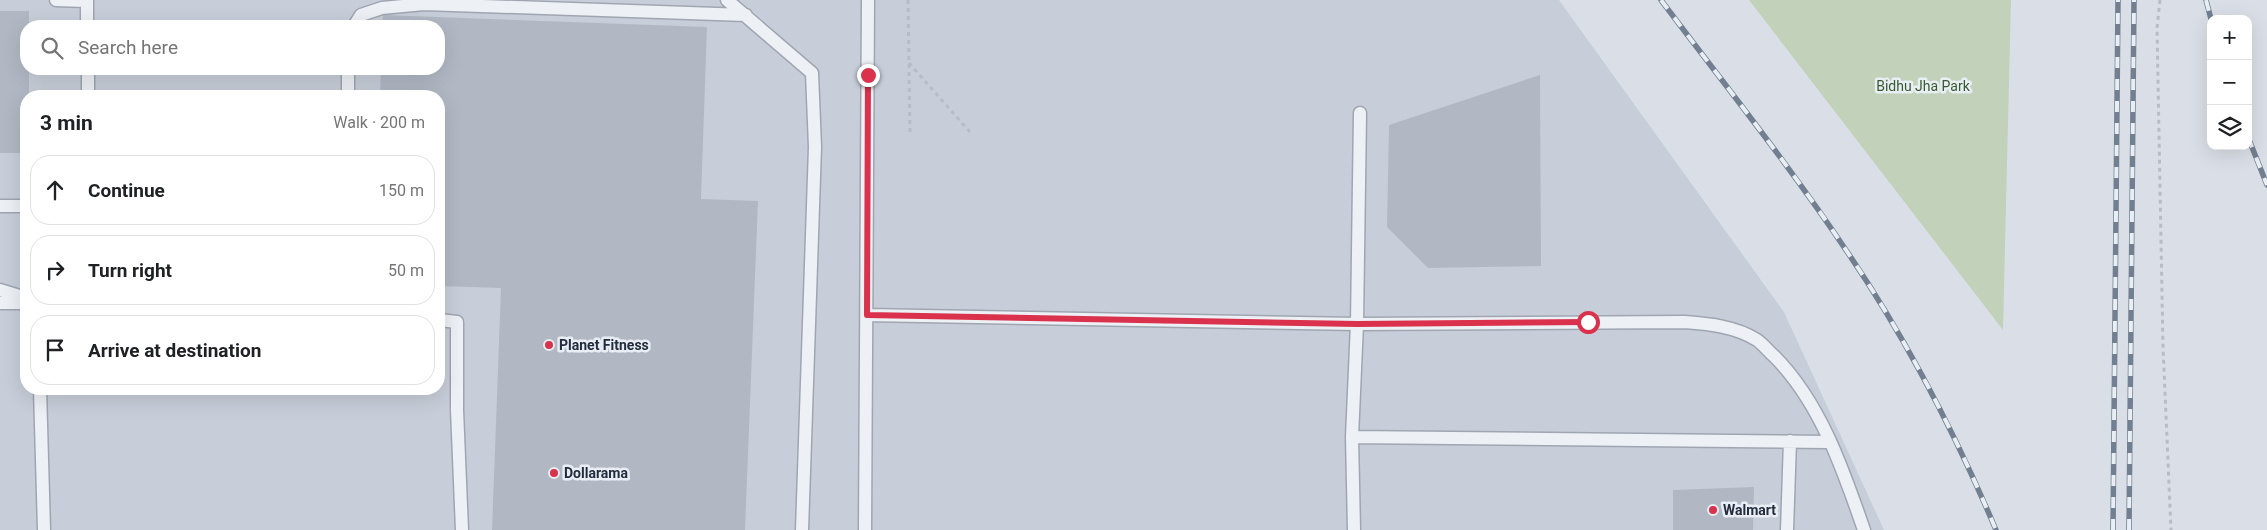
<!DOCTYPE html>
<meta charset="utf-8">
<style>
body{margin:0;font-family:Roboto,sans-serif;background:#f6f6f6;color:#202124}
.controls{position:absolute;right:15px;top:15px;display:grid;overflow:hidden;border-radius:10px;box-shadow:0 5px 20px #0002}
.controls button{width:45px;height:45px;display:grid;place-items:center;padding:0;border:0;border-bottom:1px solid #e0e0e0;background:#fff;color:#202124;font:25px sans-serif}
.stop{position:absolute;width:15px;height:15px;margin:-11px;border:4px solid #da314d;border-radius:50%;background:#fff}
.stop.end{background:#da314d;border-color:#fff;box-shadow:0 1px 5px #0008}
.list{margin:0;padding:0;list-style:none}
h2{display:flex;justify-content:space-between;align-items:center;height:65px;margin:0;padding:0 20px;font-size:21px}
h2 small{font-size:16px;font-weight:400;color:#757577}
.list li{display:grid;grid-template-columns:32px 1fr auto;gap:15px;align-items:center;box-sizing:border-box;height:70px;margin:0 10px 10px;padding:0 10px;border:1px solid #e0e0e0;border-radius:20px}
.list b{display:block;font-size:19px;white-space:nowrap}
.list em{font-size:16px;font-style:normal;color:#757577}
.icon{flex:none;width:28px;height:28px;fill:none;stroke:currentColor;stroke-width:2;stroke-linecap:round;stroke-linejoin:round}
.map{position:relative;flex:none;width:2267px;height:530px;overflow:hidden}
.search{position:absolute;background:#fff;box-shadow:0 5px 20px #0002;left:20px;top:20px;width:425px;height:55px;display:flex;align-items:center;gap:12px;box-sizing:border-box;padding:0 18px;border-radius:20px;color:#757577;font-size:19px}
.panel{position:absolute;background:#fff;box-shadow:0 5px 20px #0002;left:20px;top:90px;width:425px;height:305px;border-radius:20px}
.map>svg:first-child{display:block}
.built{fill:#c8ced9;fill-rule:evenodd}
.green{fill:#c1d1ba}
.building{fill:#b1b8c4}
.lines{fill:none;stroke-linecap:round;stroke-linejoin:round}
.lane-casing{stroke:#9fa6b1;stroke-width:15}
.path{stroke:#b8bdc5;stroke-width:3;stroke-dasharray:4 4;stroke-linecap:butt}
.lane{stroke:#edf0f5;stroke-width:12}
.rail-casing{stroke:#727f91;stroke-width:5.5}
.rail{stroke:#e9eef4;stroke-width:4;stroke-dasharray:11;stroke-linecap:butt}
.route{stroke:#da314d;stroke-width:6}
.poi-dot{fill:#da314d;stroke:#e9eef4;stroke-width:2}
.labels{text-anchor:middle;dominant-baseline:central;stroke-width:5;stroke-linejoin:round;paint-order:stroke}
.park-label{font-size:14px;fill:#385a2f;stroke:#e9eef4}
.poi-label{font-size:14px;font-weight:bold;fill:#232d3d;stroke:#e9eef4;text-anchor:start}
</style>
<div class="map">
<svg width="2267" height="530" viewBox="0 0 2267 530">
<rect width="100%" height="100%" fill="#dadfe7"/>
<!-- built -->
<path class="built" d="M0,0H1559L1784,312L1884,530H0ZM26,26H439V69H26ZM26,96H439V389H26Z"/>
<!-- green -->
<path class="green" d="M1749,0H2011L2003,330Z"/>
<!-- building -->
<path class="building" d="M0,11H29V26H26V69H29V96H26V153H0Z
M383,15L707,27L701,199L758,201L745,530H492L501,288L439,286V96H380L381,69H439V26H382Z
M1540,75L1541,266L1428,268L1387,227L1389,125Z
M1754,487L1753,530H1673V490Z"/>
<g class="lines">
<!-- lane casing -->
<g class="lane-casing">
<path id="lane" d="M56,0L86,1
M87,0V26
M727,0L812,73L815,147L802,530
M354,26L361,15L382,8L424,4L746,15
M88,69V96
M348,96V69
M0,206H26
M0,290L26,298
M0,303H26
M867,315L1357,324L1684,322C1709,324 1735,326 1757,340C1763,344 1768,351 1774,356C1820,402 1843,469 1864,530
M439,320L457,322V410L462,530
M40,389L44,530
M1352,437L1829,442
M865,530L868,0
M1354,530L1352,437L1357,324L1360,113
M1787,530L1790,441"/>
</g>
<!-- path -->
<path class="path" d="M908,0L910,132
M2160,0L2157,28L2163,347L2171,530
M909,63L971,133"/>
<!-- lane -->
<use href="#lane" class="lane"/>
<!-- rail casing -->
<g class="rail-casing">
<path id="rail" d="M1661,0C1724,84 1790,166 1848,253C1907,340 1955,433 1996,530
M2206,0L2211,19
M2248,137L2267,185
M2113,530L2118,0
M2129,530L2134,0"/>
</g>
<!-- rail -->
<use href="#rail" class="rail"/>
</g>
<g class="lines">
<!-- route -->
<path class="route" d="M868,75L867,315L1357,324L1588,322"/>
</g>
<!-- markers -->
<g class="poi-dot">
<circle cx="549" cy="345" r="5"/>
<circle cx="554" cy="473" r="5"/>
<circle cx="1713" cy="510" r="5"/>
</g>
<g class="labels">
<!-- park labels -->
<g class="park-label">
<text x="1923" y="86">Bidhu Jha Park</text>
</g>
<!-- poi labels -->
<g class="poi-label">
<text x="559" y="345">Planet Fitness</text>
<text x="564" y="473">Dollarama</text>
<text x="1723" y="510">Walmart</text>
</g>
</g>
</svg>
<div class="controls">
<button>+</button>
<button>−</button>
<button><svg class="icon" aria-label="layers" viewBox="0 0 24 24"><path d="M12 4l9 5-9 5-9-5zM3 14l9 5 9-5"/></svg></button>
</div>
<div class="stop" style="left:1588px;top:322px"></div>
<div class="stop end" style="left:868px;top:75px"></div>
<div class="search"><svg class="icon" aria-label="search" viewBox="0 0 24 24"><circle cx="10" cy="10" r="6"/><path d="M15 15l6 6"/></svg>Search here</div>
<section class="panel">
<h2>3 min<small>Walk · 200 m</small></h2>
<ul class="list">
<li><svg class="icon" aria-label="ahead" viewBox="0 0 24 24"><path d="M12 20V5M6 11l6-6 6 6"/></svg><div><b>Continue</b></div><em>150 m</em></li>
<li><svg class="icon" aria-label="right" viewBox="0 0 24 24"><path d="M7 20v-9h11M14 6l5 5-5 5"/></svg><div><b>Turn right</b></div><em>50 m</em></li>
<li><svg class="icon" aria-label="arrive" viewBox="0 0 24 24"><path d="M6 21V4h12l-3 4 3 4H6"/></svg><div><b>Arrive at destination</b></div></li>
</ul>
</section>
</div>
